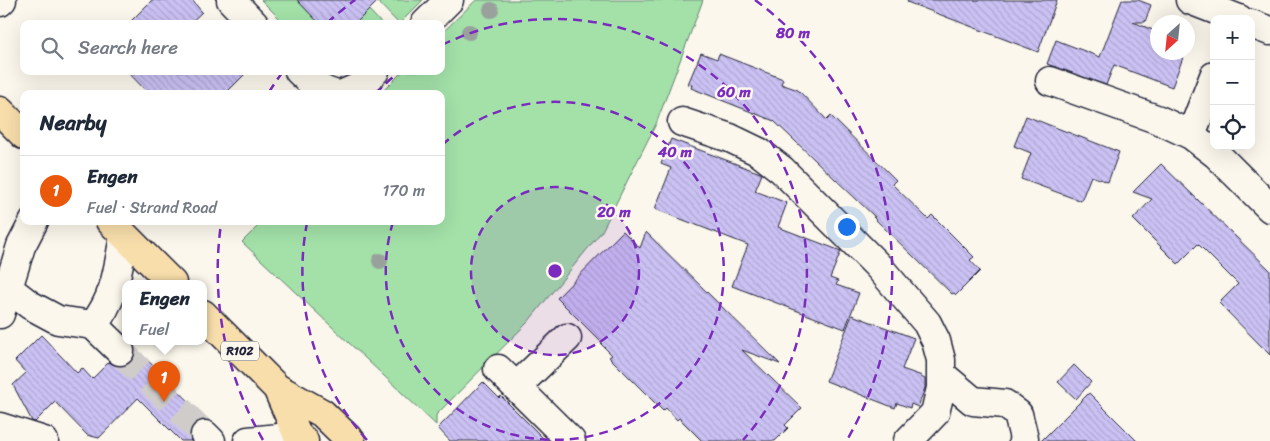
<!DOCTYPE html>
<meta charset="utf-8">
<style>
body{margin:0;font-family:Sriracha,sans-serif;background:#f2f2f3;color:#1f2937}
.controls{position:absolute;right:15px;top:15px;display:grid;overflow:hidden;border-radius:10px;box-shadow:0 5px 20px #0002}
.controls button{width:45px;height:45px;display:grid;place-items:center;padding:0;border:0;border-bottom:1px solid #e0e1e3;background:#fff;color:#1f2937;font:25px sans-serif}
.compass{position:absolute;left:1150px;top:15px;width:45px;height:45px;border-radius:50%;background:#fff;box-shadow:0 5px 20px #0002;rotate:207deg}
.you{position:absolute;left:846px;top:226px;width:18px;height:18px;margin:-12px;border:4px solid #fff;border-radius:50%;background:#1a73e8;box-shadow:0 0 0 8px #1a73e833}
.badge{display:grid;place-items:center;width:32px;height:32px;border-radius:50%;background:#ea580c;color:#fff;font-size:16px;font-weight:700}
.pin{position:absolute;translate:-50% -41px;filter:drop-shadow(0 1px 2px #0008)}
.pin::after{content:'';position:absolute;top:26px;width:18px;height:15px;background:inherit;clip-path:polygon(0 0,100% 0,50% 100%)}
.popup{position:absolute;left:122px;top:280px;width:85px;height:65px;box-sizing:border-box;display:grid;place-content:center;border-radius:10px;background:#fff;filter:drop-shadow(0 1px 4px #0005);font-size:16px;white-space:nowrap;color:#747a83}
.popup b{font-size:19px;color:#1f2937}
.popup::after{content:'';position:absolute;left:50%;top:100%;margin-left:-10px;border:10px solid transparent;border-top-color:#fff}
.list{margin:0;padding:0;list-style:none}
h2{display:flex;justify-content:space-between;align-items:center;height:65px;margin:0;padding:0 20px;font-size:21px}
h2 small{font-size:16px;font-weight:400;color:#747a83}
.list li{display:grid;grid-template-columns:32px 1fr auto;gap:15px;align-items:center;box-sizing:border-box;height:70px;padding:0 20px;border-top:1px solid #e0e1e3}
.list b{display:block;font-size:19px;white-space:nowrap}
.list p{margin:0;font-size:16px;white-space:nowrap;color:#747a83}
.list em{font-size:16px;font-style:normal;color:#747a83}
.icon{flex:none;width:28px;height:28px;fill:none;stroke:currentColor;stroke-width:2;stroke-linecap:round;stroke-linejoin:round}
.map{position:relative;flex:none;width:1270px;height:441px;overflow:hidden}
.search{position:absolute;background:#fff;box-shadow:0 5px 20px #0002;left:20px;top:20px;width:425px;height:55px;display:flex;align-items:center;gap:12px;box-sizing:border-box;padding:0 18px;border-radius:10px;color:#747a83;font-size:19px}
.panel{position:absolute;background:#fff;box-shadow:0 5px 20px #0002;left:20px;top:90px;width:425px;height:135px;border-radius:10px}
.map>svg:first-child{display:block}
.grass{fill:#a3e1a8;stroke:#628272}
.building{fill:url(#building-back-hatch);stroke:#22223b}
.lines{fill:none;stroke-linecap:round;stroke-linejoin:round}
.minor-tunnel{stroke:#d0ccc9;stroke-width:28;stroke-dasharray:28 14;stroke-linecap:butt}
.minor-casing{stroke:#22223b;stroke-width:31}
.major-casing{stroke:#22223b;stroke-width:31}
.minor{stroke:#fbf7ec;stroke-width:28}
.major{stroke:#f8deab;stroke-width:28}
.tree{fill:#99a19d}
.ring{fill:none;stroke:#7b2cbf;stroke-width:2.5;stroke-dasharray:9 6}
.labels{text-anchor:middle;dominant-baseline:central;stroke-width:5;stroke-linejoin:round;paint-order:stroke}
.shield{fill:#fbf7ec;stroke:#636270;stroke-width:1}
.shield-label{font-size:12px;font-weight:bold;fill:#22223b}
.centre{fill:#7b2cbf;stroke:#fbf7ec;stroke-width:2.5}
.ring-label{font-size:15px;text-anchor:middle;font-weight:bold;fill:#7b2cbf;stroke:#fbf7ec;stroke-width:5;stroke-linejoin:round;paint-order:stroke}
</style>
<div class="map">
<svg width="1270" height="441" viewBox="0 0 1270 441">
<defs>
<pattern id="building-back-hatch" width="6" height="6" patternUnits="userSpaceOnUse" patternTransform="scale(1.25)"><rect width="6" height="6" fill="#cbc2f4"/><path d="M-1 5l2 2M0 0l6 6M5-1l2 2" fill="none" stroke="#aea6d2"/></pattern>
</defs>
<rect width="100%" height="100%" fill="#fbf7ec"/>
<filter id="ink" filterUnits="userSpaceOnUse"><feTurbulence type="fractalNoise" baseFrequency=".02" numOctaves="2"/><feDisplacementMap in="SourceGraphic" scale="10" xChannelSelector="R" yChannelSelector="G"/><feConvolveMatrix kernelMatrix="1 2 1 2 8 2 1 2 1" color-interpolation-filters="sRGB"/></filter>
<g filter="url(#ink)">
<!-- grass -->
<path class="grass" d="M261,0H297L320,24H285Z
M376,0H423L399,24Z
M476,0H703L656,124L602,231L528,322L436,415V425L242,242L263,221H441V94H380L403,71H441V34Z
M369,10L382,24H355Z"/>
<!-- building -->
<path class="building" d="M152,0H192L202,12L189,24H128Z
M297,0H379L355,24H320Z
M908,0H1057L1038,52L907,2Z
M1122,0H1138L1151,5L1145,22H1133L1158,32V52H1185L1172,87L1114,65L1106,85L1047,64L1056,40L1100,57Z
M701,53L717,59L719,54L783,79L781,84L798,90L827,120L831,116L896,180L892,184L928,219L932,215L974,257L970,260L980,271L956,295L954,293L952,294L873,217H875L774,121L691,88L692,85L688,84Z
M127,71H248L225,94H149Z
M1026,116L1119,152L1108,182L1091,176L1081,201L1021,179L1031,153L1014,146Z
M671,139L760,173L762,174L755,191L787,203L778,227L841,251L830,278L838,281L836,285L859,293L845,329L732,286L748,245L655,209L671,168L661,164Z
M1161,164L1270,270V355L1219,303L1238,284L1198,244L1178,264L1133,219L1152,199L1133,192Z
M623,231L640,248L646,232L780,364L742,350L802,408L785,425L788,428L775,441H702L679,418L677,420L666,408L663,411L609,357L612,355L601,344L602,343L557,298Z
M852,315L914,338L902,369L922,376L921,377L925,379V388L918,407L911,404L910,408L897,403L895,408L826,381Z
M41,335L77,373L82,368L92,379L109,362L117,366H124L131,362L135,355V348L208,420H200L194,424L190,431L191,441H181L138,398L99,438L87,435L55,402L35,422L32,421L13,385L26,373L15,361Z
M1074,365L1091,382L1076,399L1058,382Z
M483,382L499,398L501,396L546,441H450L438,428Z
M1089,393L1137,441H1041Z"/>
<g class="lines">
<!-- minor-tunnel -->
<path class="minor-tunnel" d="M120,351L205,435"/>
<!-- minor casing -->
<g class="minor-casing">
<path id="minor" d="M231,0L254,24
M1190,0L1239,19
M0,2L2,0
M425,24L449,0
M1251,24L1270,31
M299,71C309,81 321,91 334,94
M1050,81L1159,120L1191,135L1217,155L1270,208
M343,94L359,87L375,71
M682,122L730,138L759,152L782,170L877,265L927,323L936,341L941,360V388L935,413L908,441
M1191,135L1214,76
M8,288L30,305L58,320L93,325L120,351
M0,314L21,246L34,221
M93,325C115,299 118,269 124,236
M498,369L571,441
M942,375L973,401L1005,404L1018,414L1024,438L1023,441
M516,387L567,338
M0,427L44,441
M205,435L211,441
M248,441L298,436"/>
</g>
<!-- major casing -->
<g class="major-casing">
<path id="major" d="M0,111L24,135
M110,221L172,283
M203,314L277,388L322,413L351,441
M277,388L298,436L304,441"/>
</g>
<!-- minor -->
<use href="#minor" class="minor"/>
<!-- major -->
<use href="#major" class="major"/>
</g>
<!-- trees -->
<g class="tree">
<circle cx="491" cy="10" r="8"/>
<circle cx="469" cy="32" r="8"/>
<circle cx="380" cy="261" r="8"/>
</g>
</g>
<!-- distance rings -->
<circle cx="555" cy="271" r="84" fill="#7b2cbf" fill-opacity=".12"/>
<g class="ring">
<circle cx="555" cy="271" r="84"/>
<path d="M442 145A169 169 0 1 1 393 222"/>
<path d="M367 440A253 253 0 0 1 307 223M375 94A253 253 0 0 1 399 72M442 45A253 253 0 0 1 743 440"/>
<path d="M263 440A337 337 0 0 1 221 224M269 92A337 337 0 0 1 282 73M327 23A337 337 0 0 1 355 0M755 0A337 337 0 0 1 847 440"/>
</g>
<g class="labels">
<!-- shield labels -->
<rect class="shield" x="221" y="341.5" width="38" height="19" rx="4"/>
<g class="shield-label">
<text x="240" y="351">R102</text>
</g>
</g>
<circle cx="555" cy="271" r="8" class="centre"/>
<g class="ring-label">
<text x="793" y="38">80 m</text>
<text x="734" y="97">60 m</text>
<text x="675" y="157">40 m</text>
<text x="614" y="217">20 m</text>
</g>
</svg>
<div class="controls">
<button>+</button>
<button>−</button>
<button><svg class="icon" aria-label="locate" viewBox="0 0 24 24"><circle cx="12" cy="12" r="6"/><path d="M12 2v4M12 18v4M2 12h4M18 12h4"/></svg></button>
</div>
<svg class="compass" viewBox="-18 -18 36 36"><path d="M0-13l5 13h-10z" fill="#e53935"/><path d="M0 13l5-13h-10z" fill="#747a83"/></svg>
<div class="you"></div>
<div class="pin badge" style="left:164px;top:402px">1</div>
<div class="popup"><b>Engen</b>Fuel</div>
<div class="search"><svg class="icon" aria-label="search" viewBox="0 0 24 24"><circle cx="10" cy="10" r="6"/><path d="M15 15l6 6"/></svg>Search here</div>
<section class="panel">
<h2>Nearby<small></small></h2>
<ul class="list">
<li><span class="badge">1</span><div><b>Engen</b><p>Fuel · Strand Road</p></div><em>170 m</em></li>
</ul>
</section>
</div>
